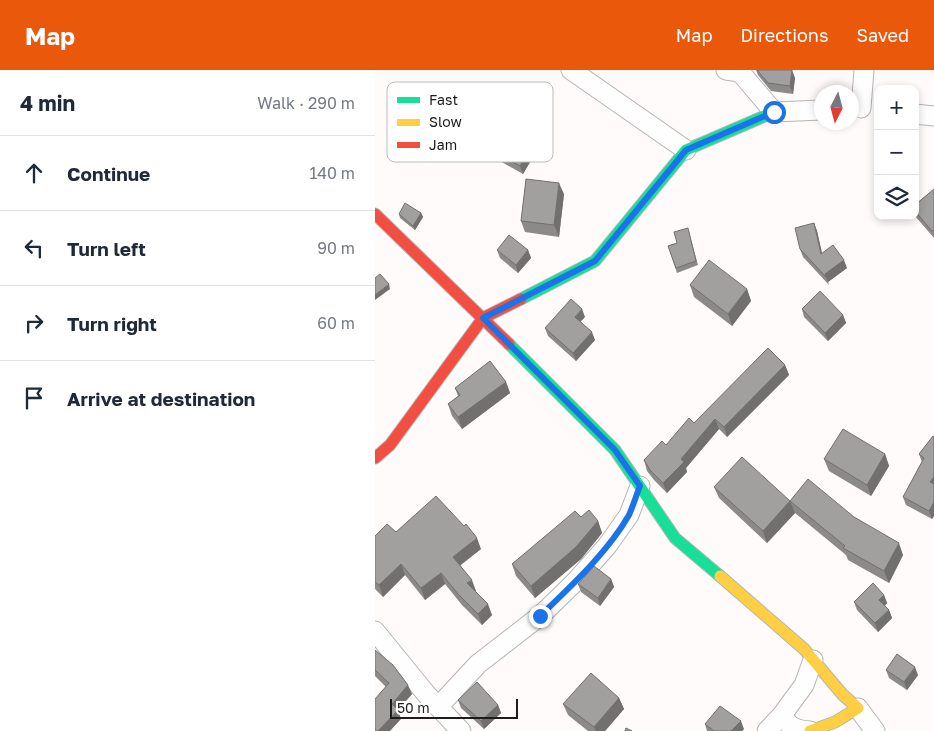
<!DOCTYPE html>
<meta charset="utf-8">
<style>
body{margin:0;font-family:"Golos Text",sans-serif;background:#f6f6f7;color:#1f2937}
.controls{position:absolute;right:15px;top:15px;display:grid;overflow:hidden;border-radius:10px;box-shadow:0 2px 8px #0003}
.controls button{width:45px;height:45px;display:grid;place-items:center;padding:0;border:0;border-bottom:1px solid #e0e1e3;background:#fff;color:#1f2937;font:25px sans-serif}
.compass{position:absolute;left:439px;top:15px;width:45px;height:45px;border-radius:50%;background:#fff;box-shadow:0 2px 8px #0003;rotate:186deg}
.scale{position:absolute;left:15px;bottom:12px;width:128px;box-sizing:border-box;padding-left:5px;border:2px solid #1d1b1b;border-top:0;font-size:14px;line-height:18px;white-space:nowrap;color:#1d1b1b;-webkit-text-stroke:4px #fff;paint-order:stroke}
.stop{position:absolute;width:15px;height:15px;margin:-11px;border:4px solid #1a73e8;border-radius:50%;background:#fff}
.stop.end{background:#1a73e8;border-color:#fff;box-shadow:0 1px 5px #0008}
.list{margin:0;padding:0;list-style:none}
h2{display:flex;justify-content:space-between;align-items:center;height:65px;margin:0;padding:0 20px;font-size:21px}
h2 small{font-size:16px;font-weight:400;color:#747a83}
.list li{display:grid;grid-template-columns:32px 1fr auto;gap:15px;align-items:center;box-sizing:border-box;height:75px;padding:0 20px;border-top:1px solid #e0e1e3}
.list b{display:block;font-size:19px;white-space:nowrap}
.list em{font-size:16px;font-style:normal;color:#747a83}
.icon{flex:none;width:28px;height:28px;fill:none;stroke:currentColor;stroke-width:2;stroke-linecap:round;stroke-linejoin:round}
.map{position:relative;flex:none;width:559px;height:661px;overflow:hidden}
header{display:flex;align-items:center;gap:30px;box-sizing:border-box;height:70px;padding:0 25px;background:#ea580c;color:#fff}
header strong{font-size:24px}
nav{display:flex;gap:28px;margin-inline-start:auto;font-size:18px}
main{display:flex}
aside{flex:1;background:#fff}
.map>svg:first-child{display:block}
.lines{fill:none;stroke-linecap:round;stroke-linejoin:round}
.street-casing{stroke:#b6b5b4;stroke-width:21}
.fast-casing{stroke:#b6b5b4;stroke-width:13}
.slow-casing{stroke:#b6b5b4;stroke-width:13}
.jam-casing{stroke:#b6b5b4;stroke-width:13}
.street{stroke:#fffefe;stroke-width:19}
.fast{stroke:#16e098;stroke-width:11}
.slow{stroke:#ffcf43;stroke-width:11}
.jam{stroke:#f24e42;stroke-width:11}
.wall{fill:#8b8a89}
.shaded-wall{fill:#71706f}
.building{fill:#a2a09f;stroke:#71706f}
.route{stroke:#1a73e8;stroke-width:6}
.key{fill:#fff;stroke:#bbb;stroke-width:1}
.key-label{font-size:14px;fill:#1d1b1b}
</style>
<header>
<strong>Map</strong>
<nav><a>Map</a><a>Directions</a><a>Saved</a></nav>
</header>
<main>
<aside>
<h2>4 min<small>Walk · 290 m</small></h2>
<ul class="list">
<li><svg class="icon" aria-label="ahead" viewBox="0 0 24 24"><path d="M12 20V5M6 11l6-6 6 6"/></svg><div><b>Continue</b></div><em>140 m</em></li>
<li><svg class="icon" aria-label="left" viewBox="0 0 24 24"><path d="M17 20v-9H6M10 6l-5 5 5 5"/></svg><div><b>Turn left</b></div><em>90 m</em></li>
<li><svg class="icon" aria-label="right" viewBox="0 0 24 24"><path d="M7 20v-9h11M14 6l5 5-5 5"/></svg><div><b>Turn right</b></div><em>60 m</em></li>
<li><svg class="icon" aria-label="arrive" viewBox="0 0 24 24"><path d="M6 21V4h12l-3 4 3 4H6"/></svg><div><b>Arrive at destination</b></div></li>
</ul>
</aside>
<div class="map">
<svg width="559" height="661" viewBox="0 0 559 661">
<rect width="100%" height="100%" fill="#fefbfa"/>
<g class="lines">
<!-- street casing -->
<g class="street-casing">
<path id="street" d="M196,0L311,80
M351,0L365,2L399,42L447,40
M486,38L489,0
M540,44L559,46
M0,561L52,625L86,661
M63,637L103,594L165,546L201,511L232,476L254,445L265,416
M483,638L500,661
M392,661L407,645
M435,661C421,660 414,657 407,645L429,615L438,590"/>
</g>
<!-- fast casing -->
<g class="fast-casing">
<path id="fast" d="M146,229L220,191L311,80L399,42
M134,274L240,380L300,468L345,506"/>
</g>
<!-- slow casing -->
<g class="slow-casing">
<path id="slow" d="M345,506L429,579L468,625L483,638L460,652L435,661"/>
</g>
<!-- jam casing -->
<g class="jam-casing">
<path id="jam" d="M0,144L134,274
M0,388L15,375L108,248L146,229"/>
</g>
<!-- street -->
<use href="#street" class="street"/>
<!-- fast -->
<use href="#fast" class="fast"/>
<!-- slow -->
<use href="#slow" class="slow"/>
<!-- jam -->
<use href="#jam" class="jam"/>
</g>
<!-- wall -->
<path class="wall" d="M381,0H415L420,8L418,24L396,21L383,5Z
M33,34L35,39L70,43L73,51L71,67L36,63V67L20,66L17,58Z
M115,79L161,82L148,104L118,87Z
M559,119V168L540,146V135Z
M189,124L184,167L150,162L146,151Z
M46,143L48,147L40,160L25,148L24,144Z
M439,153L442,161L447,184L472,198L453,212L454,215L428,187L425,179Z
M314,162L323,195L302,203L293,176L302,173Z
M122,180H153L156,188L143,203L125,188Z
M315,215L372,219L376,231L357,256L319,227Z
M427,239L468,245L471,253L453,271L429,247Z
M210,247L205,252L220,270L201,291L173,266L170,258Z
M410,295L414,305L352,367L344,359L311,398L312,402L292,423L279,410L272,401L269,390L291,375L319,353Z
M131,312L135,323L87,359L77,346L73,334L83,326L80,318Z
M559,367V446L557,449L531,435L528,427L547,392L544,384Z
M510,384L514,396L496,426L454,401L449,389Z
M339,417L415,431L479,447L528,485L514,513L473,490L471,485L420,443L392,473L344,428Z
M206,447L223,451L227,463L206,489L160,528L141,506L137,494Z
M21,462L106,479L85,495L101,521H100L117,545L107,555L87,535L70,514L50,530L30,505L8,527L0,519V466Z
M236,509L239,517L225,536L206,522L203,514Z
M509,525L512,533L510,536L514,540L517,548L503,562L482,540L479,532Z
M0,580L37,624L23,640L26,649L11,617L0,606Z
M511,600L543,605L532,620L514,608Z
M244,628L249,639L230,661H213L193,645L188,634Z
M83,630L123,635L126,643L109,659L86,638Z
M330,654L369,659L367,661H332Z"/>
<!-- shaded-wall -->
<path class="shaded-wall" d="M417,0L420,8L418,24L415,16Z
M70,43L73,51L71,67L68,59Z
M33,55L36,63V67L33,59Z
M158,74L161,82L148,104L145,96Z
M184,113L189,124L184,167L179,155Z
M46,143L48,147L40,160L38,156Z
M439,153L442,161L449,192L446,184Z
M153,180L156,188L143,203L141,195Z
M469,190L472,198L453,212L454,215L450,204Z
M14,214L15,219L0,230V225Z
M372,219L376,231L357,256L353,244Z
M207,239L210,247L202,255L200,247Z
M468,245L471,253L453,271L450,263Z
M217,262L220,270L201,291L198,283Z
M410,295L414,305L352,367L349,357Z
M131,312L135,323L87,359L83,347Z
M340,349L344,359L311,398L312,402L292,423L288,413L306,389Z
M510,384L514,396L496,426L492,415Z
M559,407V419L555,412Z
M415,431L420,443L392,473L388,461Z
M559,432V446L557,449L554,441Z
M223,451L227,463L206,489L160,528L156,516Z
M102,468L106,479L82,498L78,487Z
M524,473L528,485L514,513L509,501Z
M26,494L30,505L8,527L4,515Z
M66,503L70,514L50,530L46,518Z
M236,509L239,517L225,536L223,528Z
M97,510L101,521L96,525L92,513Z
M509,525L512,533L507,538L504,530Z
M113,534L117,545L107,555L103,544Z
M514,540L517,548L503,562L500,553Z
M540,597L543,605L532,620L529,612Z
M33,615L37,624L22,641L23,640L26,649L15,661H3L17,634Z
M244,628L249,639L230,661H221L219,657Z
M123,635L126,643L109,659L106,651Z
M366,651L369,659L367,661H356Z"/>
<!-- building -->
<path class="building" d="M382,0H417L415,16L393,13Z
M128,57L158,74L145,96L115,79Z
M151,109L184,113L179,155L146,151Z
M559,119V160L557,161L540,141V135Z
M30,133L46,143L38,156L24,144Z
M439,153L446,184L458,175L469,190L450,204L451,207L425,179L420,158Z
M313,158L321,191L301,198L293,176L302,173L299,162Z
M134,165L153,180L141,195L122,180Z
M334,190L372,219L353,244L315,215Z
M5,204L14,214L0,225V208Z
M445,221L468,245L450,263L427,239Z
M196,229L207,239L200,247L217,262L198,283L170,258Z
M393,278L410,295L349,357L340,349L306,389L309,392L288,413L275,400L269,390L287,371L291,375L314,348L319,353Z
M115,291L131,312L83,347L73,334L85,325L80,318Z
M468,359L510,384L492,415L449,389Z
M558,366L559,367V407L555,412L559,414V432L554,441L528,427L549,388L544,384Z
M367,387L415,431L388,461L339,417Z
M433,409L479,447L524,473L509,501L468,478L470,476L415,431Z
M61,426L89,456L91,454L102,468L78,487L97,510L92,513L113,534L103,544L83,524L66,503L46,518L26,494L4,515L0,512V466L12,454L21,462Z
M214,440L223,451L201,477L156,516L137,494L200,441L206,447Z
M219,496L236,509L223,528L203,514Z
M498,513L509,525L504,530L514,540L500,553L479,532Z
M0,580L18,595L33,615L17,634L23,640L3,661H0V629L14,613L0,600Z
M522,584L540,597L529,612L511,600Z
M216,603L244,628L219,657L188,634Z
M102,612L123,635L106,651L83,630Z
M345,636L366,651L356,661H339L330,654Z
M251,658L257,661H250Z"/>
<g class="lines">
<!-- route -->
<path class="route" d="M165,546C195,517 233,482 254,445C258,436 261,426 265,416L240,380L108,248L220,191L311,80L399,42"/>
</g>
<!-- legend -->
<rect x="12" y="12" width="166" height="80" rx="8" class="key"/>
<rect x="22" y="27" width="23" height="6" fill="#16e098"/>
<rect x="22" y="49" width="23" height="7" fill="#ffcf43"/>
<rect x="22" y="72" width="23" height="6" fill="#f24e42"/>
<g class="key-label">
<text x="54" y="35">Fast</text>
<text x="54" y="57">Slow</text>
<text x="54" y="80">Jam</text>
</g>
</svg>
<div class="controls">
<button>+</button>
<button>−</button>
<button><svg class="icon" aria-label="layers" viewBox="0 0 24 24"><path d="M12 4l9 5-9 5-9-5zM3 14l9 5 9-5"/></svg></button>
</div>
<svg class="compass" viewBox="-18 -18 36 36"><path d="M0-13l5 13h-10z" fill="#e53935"/><path d="M0 13l5-13h-10z" fill="#747a83"/></svg>
<div class="scale">50 m</div>
<div class="stop" style="left:399px;top:42px"></div>
<div class="stop end" style="left:165px;top:546px"></div>
</div>
</main>
